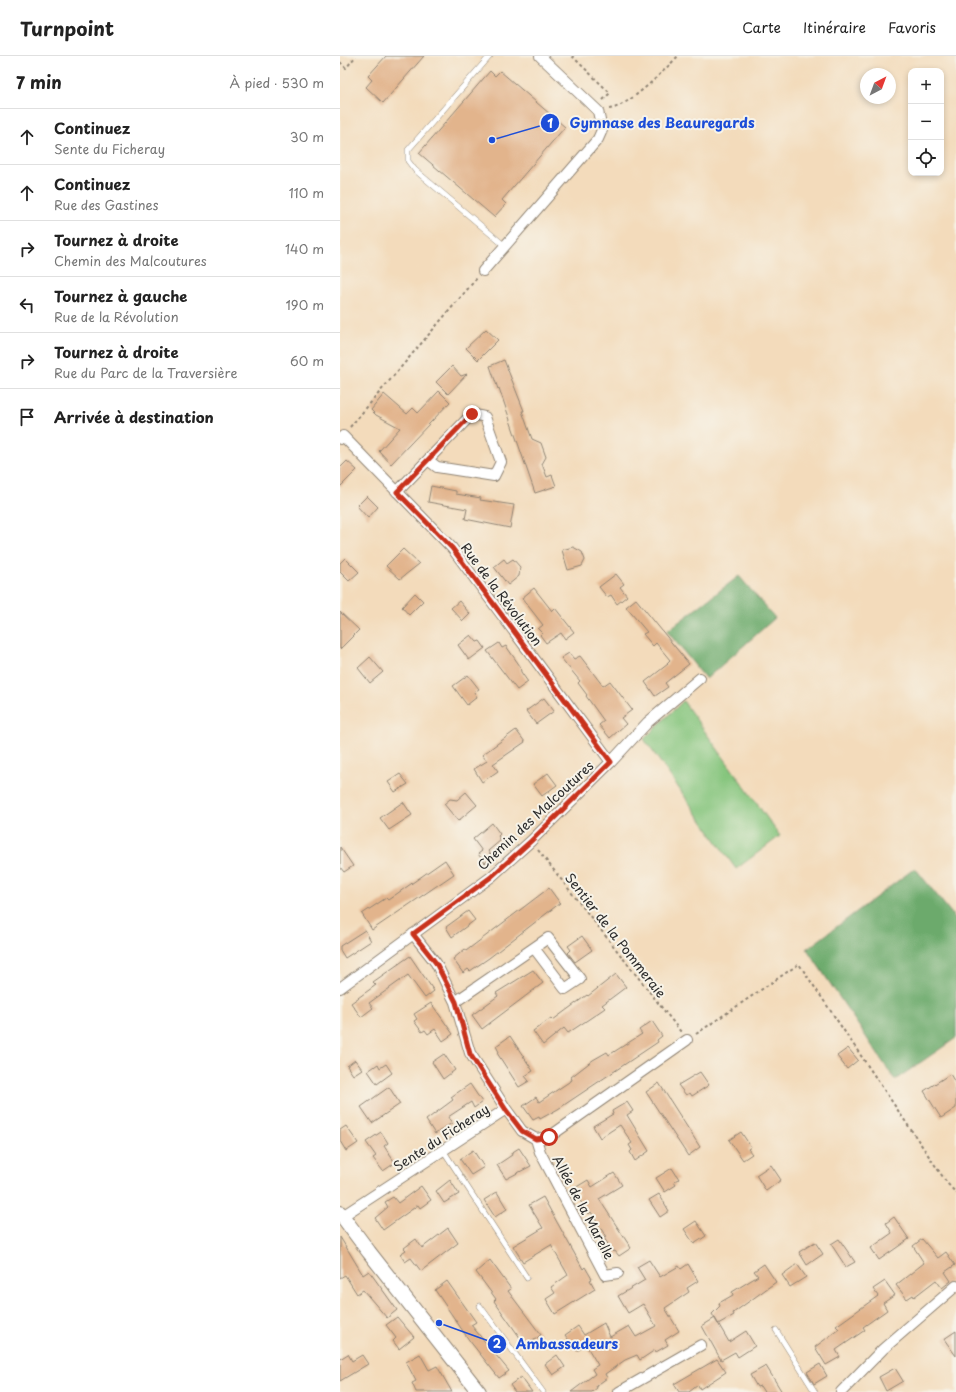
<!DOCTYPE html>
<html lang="fr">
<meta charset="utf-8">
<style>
body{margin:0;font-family:"Playpen Sans",sans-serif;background:#f2f2f2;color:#222}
.controls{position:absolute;right:12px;top:12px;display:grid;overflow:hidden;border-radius:8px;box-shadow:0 2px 6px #0003}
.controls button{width:36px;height:36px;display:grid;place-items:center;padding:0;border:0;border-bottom:1px solid #e0e0e0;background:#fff;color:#222;font:20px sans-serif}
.compass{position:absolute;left:520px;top:12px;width:36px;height:36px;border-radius:50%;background:#fff;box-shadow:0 2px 6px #0003;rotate:41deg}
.stop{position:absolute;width:12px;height:12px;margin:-9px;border:3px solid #c8321e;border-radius:50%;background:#fff}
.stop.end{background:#c8321e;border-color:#fff;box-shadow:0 1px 4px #0008}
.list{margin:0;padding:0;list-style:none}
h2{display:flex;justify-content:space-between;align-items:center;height:52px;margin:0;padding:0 16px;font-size:17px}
h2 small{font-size:13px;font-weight:400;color:#767676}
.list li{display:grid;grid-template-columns:26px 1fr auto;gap:12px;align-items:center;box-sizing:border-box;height:56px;padding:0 16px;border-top:1px solid #e0e0e0}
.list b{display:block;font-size:15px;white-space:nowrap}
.list p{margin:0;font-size:13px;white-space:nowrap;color:#767676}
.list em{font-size:13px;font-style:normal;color:#767676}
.icon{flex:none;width:22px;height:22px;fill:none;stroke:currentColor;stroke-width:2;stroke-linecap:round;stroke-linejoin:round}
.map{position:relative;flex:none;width:616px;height:1336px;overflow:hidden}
header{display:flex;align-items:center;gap:24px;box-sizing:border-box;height:56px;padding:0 20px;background:#fff;border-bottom:1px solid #e0e0e0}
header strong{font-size:19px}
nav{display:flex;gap:22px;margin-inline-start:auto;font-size:14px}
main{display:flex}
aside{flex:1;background:#fff}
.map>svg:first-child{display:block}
.green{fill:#85c57d;stroke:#587854}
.forest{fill:#6caa6c;stroke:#4c6a4c}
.building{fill:#e2b48c}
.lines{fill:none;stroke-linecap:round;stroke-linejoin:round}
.service-casing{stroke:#8f8373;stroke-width:6}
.minor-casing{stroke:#8f8373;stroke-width:12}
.secondary-casing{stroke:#8f8373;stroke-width:16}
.path{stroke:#8f8373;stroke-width:2;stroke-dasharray:3 3;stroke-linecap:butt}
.service{stroke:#fff;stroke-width:5}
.minor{stroke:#fff;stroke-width:10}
.secondary{stroke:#fff;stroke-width:14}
.route{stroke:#c8321e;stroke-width:5}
.labels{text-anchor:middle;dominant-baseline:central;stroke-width:4;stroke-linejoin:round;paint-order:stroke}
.street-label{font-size:13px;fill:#2b2b2b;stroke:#f7f3e8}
.leader{fill:none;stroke:#1d4ed8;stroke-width:1.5}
.callout-dot{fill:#1d4ed8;stroke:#f7f3e8;stroke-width:1.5}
.mark-label{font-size:12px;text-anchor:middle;font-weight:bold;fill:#fff}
.callout-label{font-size:14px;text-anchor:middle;font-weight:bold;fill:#1d4ed8;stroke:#f7f3e8;stroke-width:4;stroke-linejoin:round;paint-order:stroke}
</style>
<header>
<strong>Turnpoint</strong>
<nav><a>Carte</a><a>Itinéraire</a><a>Favoris</a></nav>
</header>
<main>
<aside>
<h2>7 min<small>À pied · 530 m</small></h2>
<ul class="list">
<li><svg class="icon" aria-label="ahead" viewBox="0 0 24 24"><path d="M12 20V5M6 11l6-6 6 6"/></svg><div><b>Continuez</b><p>Sente du Ficheray</p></div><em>30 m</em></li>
<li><svg class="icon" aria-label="ahead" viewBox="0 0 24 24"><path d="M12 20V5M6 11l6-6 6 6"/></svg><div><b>Continuez</b><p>Rue des Gastines</p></div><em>110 m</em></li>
<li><svg class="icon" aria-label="right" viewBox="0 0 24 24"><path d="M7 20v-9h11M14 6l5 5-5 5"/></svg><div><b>Tournez à droite</b><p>Chemin des Malcoutures</p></div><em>140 m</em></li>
<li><svg class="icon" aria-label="left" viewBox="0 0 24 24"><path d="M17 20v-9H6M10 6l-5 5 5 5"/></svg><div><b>Tournez à gauche</b><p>Rue de la Révolution</p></div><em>190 m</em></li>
<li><svg class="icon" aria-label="right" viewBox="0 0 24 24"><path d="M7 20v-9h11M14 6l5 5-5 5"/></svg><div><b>Tournez à droite</b><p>Rue du Parc de la Traversière</p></div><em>60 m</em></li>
<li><svg class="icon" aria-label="arrive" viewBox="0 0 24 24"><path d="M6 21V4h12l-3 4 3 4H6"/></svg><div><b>Arrivée à destination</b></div></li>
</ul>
</aside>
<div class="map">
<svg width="616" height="1336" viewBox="0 0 616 1336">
<rect width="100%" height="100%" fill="#f7f3e8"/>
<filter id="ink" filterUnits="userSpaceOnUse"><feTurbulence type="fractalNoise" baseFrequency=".025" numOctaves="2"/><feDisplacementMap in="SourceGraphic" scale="8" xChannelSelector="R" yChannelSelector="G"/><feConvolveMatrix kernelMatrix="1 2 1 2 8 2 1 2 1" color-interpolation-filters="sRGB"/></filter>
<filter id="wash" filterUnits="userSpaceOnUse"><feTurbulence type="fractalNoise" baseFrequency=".012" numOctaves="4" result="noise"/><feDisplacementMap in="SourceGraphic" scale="16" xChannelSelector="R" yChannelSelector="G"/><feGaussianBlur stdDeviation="0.9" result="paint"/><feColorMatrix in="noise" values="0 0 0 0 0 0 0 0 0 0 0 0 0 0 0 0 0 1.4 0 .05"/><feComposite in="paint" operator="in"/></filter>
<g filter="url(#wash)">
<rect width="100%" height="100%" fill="#f3dbbb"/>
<!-- green -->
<path class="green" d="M343,645L440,780L396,813L304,683Z"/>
<!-- forest -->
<path class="forest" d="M399,520L435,562L366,623L327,575Z
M575,812L616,863V982L555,1024L467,893Z"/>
<g id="blocks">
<!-- building -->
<path class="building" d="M46,0H84L43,47L26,31L32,24L28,20Z
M150,15L155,20L160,15L225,71L162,144L166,148L154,161L79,97Z
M146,273L158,284L138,304L126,292Z
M164,304L184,355H182L192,383L201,387L206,401L202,408L207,421L212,419L216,430L195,437L159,332L158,333L150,310Z
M112,310L121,320L127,318L108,338L96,326Z
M99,335L110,346L51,408L39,395L60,372L36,359L31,354L44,338L67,358L73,352L78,357Z
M7,405L17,414L0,431V412Z
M91,430L116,435V438L141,442L140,444L174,449L170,472L125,463L127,453L88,446Z
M27,440L38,451L28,462L17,450Z
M233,491L242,496L245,504L242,510L228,514L222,494Z
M63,493L79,508L60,523L46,510Z
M5,502L19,516L9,525L0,516V507Z
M164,503L167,507L173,503L180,511L179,520L168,529L154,511Z
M276,518L284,528L280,531L287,540L277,548L271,539L267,541L259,531Z
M194,532L212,555L215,552L234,576L225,583L221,577L206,587L200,579L202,577L198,573L203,569L182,542Z
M75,537L83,545L69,559L62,551Z
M296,543L349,608L325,627L328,631L315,640L305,626L328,608L327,607L330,604L316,587L313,590L303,578L307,576L286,551Z
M119,545L130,558L123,565L111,552Z
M0,556L19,574L0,593Z
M131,579L137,586L140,585L145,592L129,604L118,589Z
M159,587L162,592L166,590L180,610L181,616L188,626L177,634L147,595Z
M229,597L234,603L240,600L263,630L270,625L292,654L281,662L286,668L270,682L259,669L264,665L246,640L247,639L238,627L240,625L221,602Z
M30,601L43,616L30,627L18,612Z
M128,619L139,633L134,636L137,641L127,649L113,630Z
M204,642L214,655L196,668L186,655Z
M176,674L185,686L153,708L158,715L142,726L134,713L147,705L142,699Z
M208,717L217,729L202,740L193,728Z
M60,718L68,728L55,736L48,726Z
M126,736L137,749L118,765L104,748L110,743L117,744Z
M63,746L72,759L49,774L40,762Z
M152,767L160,778L158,780L161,784L148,795L153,802L145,807L138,798L142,795L133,783Z
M0,791L13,810L4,816L0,811Z
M105,804L114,818L32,874L22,858L46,842L48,844Z
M209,832L220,847L149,902L130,915L128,913L123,917L113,903L125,893L126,895Z
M128,855L135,864L112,881L106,871Z
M25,874L31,885L5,902L0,894V890Z
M242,880L252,894L235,906L228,897L231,894L228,890Z
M70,900L94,935L85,942L68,919L29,947L33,952L21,961L11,947L36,929L33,926Z
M193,914L203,927L142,973L132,959L158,940L156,937Z
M276,918L286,931L262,949L265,952L252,961L228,977L224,972L203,989L193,975L211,962L213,964L247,939L248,940Z
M91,947L113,978L103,985L95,973L88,978L85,974L82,976L74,965L77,963L74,958Z
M312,965L322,980L317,984L318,986L218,1053L200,1063L199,1061L193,1064L183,1050L196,1041L199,1046L232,1024L231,1021L253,1004L267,996L269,999L302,978L299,974Z
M170,980L193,1015L185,1020L189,1025L179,1031L157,997L159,996L156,990Z
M508,992L518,1004L507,1013L497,1000Z
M104,998L115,1014L103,1023L92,1006Z
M15,1004L22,1013L13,1019L7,1010Z
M38,1008L40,1012L46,1008L52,1017L37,1028L28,1015Z
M360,1016L369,1029L352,1040L350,1037L346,1039L338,1029Z
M610,1018L616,1028V1052L601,1062L584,1035Z
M319,1027L360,1091L348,1100L306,1036Z
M130,1028L142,1046L134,1052L131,1046L108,1061L112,1067L95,1078L86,1064L113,1044L111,1041Z
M49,1031L60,1048L32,1067L21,1051Z
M287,1046L293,1055L287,1059L309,1095L295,1105L290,1096L292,1094L289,1089L292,1087L280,1069L260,1082L253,1070L273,1058L272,1055Z
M6,1070L18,1087L6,1095L0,1085V1074Z
M41,1076L48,1087L44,1090L55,1107L43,1115L33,1102L36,1100L26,1086Z
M401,1076L411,1091L408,1093L412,1098L403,1104L389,1084Z
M179,1092L191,1110L166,1123L157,1109L172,1099L171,1097Z
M133,1094L144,1111L131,1119L120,1103Z
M431,1109L441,1124L426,1135L416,1119Z
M332,1112L339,1123L334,1126L336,1129L325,1136L316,1122Z
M274,1117L282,1129L259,1143L291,1192L279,1200L275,1195L273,1196L264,1182L266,1181L251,1156L249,1158L237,1140L239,1138L235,1132L248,1124L252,1131Z
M110,1124L119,1138L104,1147L96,1135Z
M81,1130L91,1144L80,1152L78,1149L43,1174L35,1162L48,1151L45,1146L53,1141L58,1147Z
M157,1136L167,1153L155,1161L144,1144Z
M319,1138L329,1155L320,1161L309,1144Z
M203,1141L243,1213L245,1211L252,1223L250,1224L255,1233L215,1258L206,1243L215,1237L211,1231L228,1219L211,1189L183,1206L173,1190L203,1172L189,1149Z
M554,1161L569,1183L539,1204L531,1192L552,1177L546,1167Z
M356,1165L366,1180L354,1188L344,1173Z
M108,1172L118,1187L81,1215L71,1202L65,1206L60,1198L66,1194L64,1192L76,1183L82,1192Z
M0,1181L23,1219L29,1215L57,1254L47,1262L23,1234L17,1238L5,1219L0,1222Z
M499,1183L515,1206L506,1211L491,1188Z
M582,1183L598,1202L606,1196L615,1209L605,1216L611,1225L602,1232L596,1224L574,1241L573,1239L567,1243L556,1229L584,1207L573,1190Z
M475,1186L483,1198L467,1209L459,1196Z
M150,1204L171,1233L168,1235L201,1279L186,1290L154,1245L156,1243L136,1216Z
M309,1204L320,1221L339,1210L341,1213L348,1208L358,1225L347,1232L349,1236L325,1252L339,1275L325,1284L328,1289L316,1296L315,1294L300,1304L297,1299L285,1304L265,1318L267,1322L256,1330L257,1332L252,1336H231L255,1318L252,1313L258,1309L246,1289L237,1295L225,1279L238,1270L244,1279L264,1267L270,1281L289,1270L296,1281L316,1270L303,1248L288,1257L278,1240L305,1224L297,1211Z
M424,1208L436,1226L393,1257L394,1259L378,1268L372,1258L380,1250L379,1247L393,1239L392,1236L418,1220L414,1215Z
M457,1208L466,1221L450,1231L442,1219Z
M107,1225L136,1266L131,1269L169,1315L159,1322L129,1284L95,1234Z
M545,1225L555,1239L543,1247L547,1254L523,1271L525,1274L496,1294L500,1301L486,1309L475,1291L499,1273L496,1270L538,1240L533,1233Z
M57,1261L74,1281L59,1293L53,1285L56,1282L46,1269Z
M375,1262L389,1286L406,1275L415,1290L398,1301L395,1296L381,1304L362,1270Z
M616,1275V1300L604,1283Z
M8,1298L12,1305L22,1299L28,1308L0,1325V1303Z
M80,1298L89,1314L97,1310L112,1336H76L72,1327L76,1325L66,1306Z
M217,1299L225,1311L213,1319L205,1308Z
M377,1303L386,1316L360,1333L358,1329L349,1336H339L334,1328Z
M480,1308L487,1320L474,1328L467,1316Z
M426,1310L442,1336H424L420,1330L417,1331L410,1319Z
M555,1312L563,1325L546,1335L539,1321Z
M181,1321L192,1336H175L170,1329Z"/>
</g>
</g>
<g filter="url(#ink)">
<use href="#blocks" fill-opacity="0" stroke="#8f8373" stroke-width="1"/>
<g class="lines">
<!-- service casing -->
<g class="service-casing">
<path id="service" d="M150,0L68,94V105L75,114L165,190
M103,1094L187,1222
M140,1250L203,1336
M436,1274L475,1336"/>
</g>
<!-- minor casing -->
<g class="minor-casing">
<path id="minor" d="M143,215L258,83L262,74L258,55L200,0
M0,383L3,380L112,492L271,706
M57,436L132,358L145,361L161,406L154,420L97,411L88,404
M73,878L96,907L115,946L130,997L166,1053
M0,932L151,821L191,785L271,706L308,666L360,622
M115,946L208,882L240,923L225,933L194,892
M196,1083L200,1096L265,1219L278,1217
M1,1161L166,1053L182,1075L196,1083L209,1081L347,984
M279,1336L361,1289
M501,1336L543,1293L616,1230"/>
</g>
<!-- secondary casing -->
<g class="secondary-casing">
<path id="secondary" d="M0,1157L29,1196L139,1336"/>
</g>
<!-- path -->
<path class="path" d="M232,0L270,37L263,44
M0,6L6,12L16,0
M269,53C287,52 325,14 338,0
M10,371L137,222
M198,794L341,976
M356,978L459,908L607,1127L616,1137"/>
<!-- service -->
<use href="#service" class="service"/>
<!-- minor -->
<use href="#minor" class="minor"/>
<!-- secondary -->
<use href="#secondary" class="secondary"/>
</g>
</g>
<g class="lines" filter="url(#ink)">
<!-- route -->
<path class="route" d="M132,358L57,436L112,492L271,706L191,785L151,821L73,878L96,907L116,946L130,998L166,1054L182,1075L196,1083L209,1081"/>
</g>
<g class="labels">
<!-- street labels -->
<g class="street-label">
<text transform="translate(162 538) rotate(53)">Rue de la Révolution</text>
<text transform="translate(195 759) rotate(-43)">Chemin des Malcoutures</text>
<text transform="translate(276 879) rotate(52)">Sentier de la Pommeraie</text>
<text transform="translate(101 1081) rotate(-33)">Sente du Ficheray</text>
<text transform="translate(244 1151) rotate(62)">Allée de la Marelle</text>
</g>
</g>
<!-- callouts -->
<path class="leader" d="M152 84L210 67M99 1267L157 1288"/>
<g class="callout-dot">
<circle cx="152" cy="84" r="4"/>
<circle cx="99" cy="1267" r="4"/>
<circle cx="210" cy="67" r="10"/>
<circle cx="157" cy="1288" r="10"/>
</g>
<g class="mark-label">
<text x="210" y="72">1</text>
<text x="157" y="1292">2</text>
</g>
<g class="callout-label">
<text x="322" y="72">Gymnase des Beauregards</text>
<text x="227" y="1293">Ambassadeurs</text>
</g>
</svg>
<div class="controls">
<button>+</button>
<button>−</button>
<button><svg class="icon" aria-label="locate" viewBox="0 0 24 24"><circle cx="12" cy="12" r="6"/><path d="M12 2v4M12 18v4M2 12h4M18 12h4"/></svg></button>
</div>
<svg class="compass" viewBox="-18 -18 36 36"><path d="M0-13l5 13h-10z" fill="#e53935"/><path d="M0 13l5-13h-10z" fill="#767676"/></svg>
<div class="stop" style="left:209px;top:1081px"></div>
<div class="stop end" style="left:132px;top:358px"></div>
</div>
</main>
